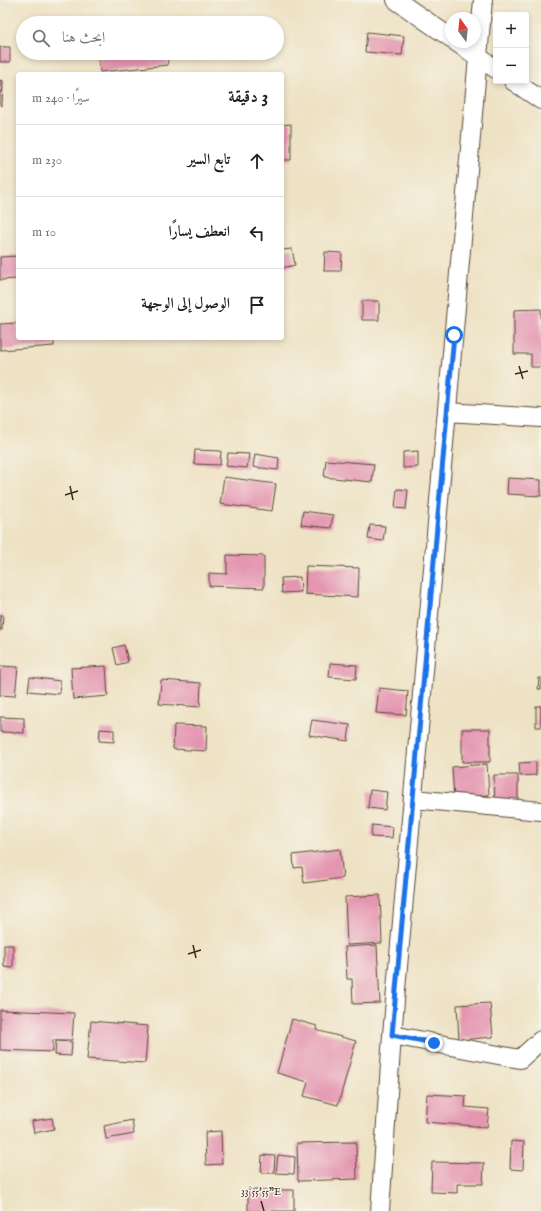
<!DOCTYPE html>
<html lang="ar">
<meta charset="utf-8">
<style>
body{margin:0;font-family:"IM FELL English",Amiri,serif;background:#f2f2f2;color:#202124;direction:rtl}
.controls{position:absolute;right:12px;top:12px;display:grid;overflow:hidden;border-radius:4px;box-shadow:0 2px 6px #0003}
.controls button{width:36px;height:36px;display:grid;place-items:center;padding:0;border:0;border-bottom:1px solid #e0e0e0;background:#fff;color:#202124;font:20px sans-serif}
.compass{position:absolute;left:445px;top:12px;width:36px;height:36px;border-radius:50%;background:#fff;box-shadow:0 2px 6px #0003;rotate:345deg}
.stop{position:absolute;width:12px;height:12px;margin:-9px;border:3px solid #1a73e8;border-radius:50%;background:#fff}
.stop.end{background:#1a73e8;border-color:#fff;box-shadow:0 1px 4px #0008}
.list{margin:0;padding:0;list-style:none}
h2{display:flex;justify-content:space-between;align-items:center;height:52px;margin:0;padding:0 16px;font-size:17px}
h2 small{font-size:13px;font-weight:400;color:#757577}
.list li{display:grid;grid-template-columns:26px 1fr auto;gap:12px;align-items:center;box-sizing:border-box;height:72px;padding:0 16px;border-top:1px solid #e0e0e0}
.list b{display:block;font-size:15px;white-space:nowrap}
.list em{font-size:13px;font-style:normal;color:#757577}
.icon{flex:none;width:22px;height:22px;fill:none;stroke:currentColor;stroke-width:2;stroke-linecap:round;stroke-linejoin:round}
.map{position:relative;flex:none;width:541px;height:1211px;overflow:hidden;direction:ltr}
.search{position:absolute;background:#fff;box-shadow:0 2px 6px #0003;left:16px;top:16px;width:268px;height:44px;display:flex;align-items:center;gap:10px;box-sizing:border-box;padding:0 14px;border-radius:22px;color:#757577;font-size:15px}
.panel{position:absolute;background:#fff;box-shadow:0 2px 6px #0003;left:16px;top:72px;width:268px;height:268px;border-radius:4px;direction:rtl}
.map>svg:first-child{display:block}
.building{fill:#e496b1}
.lines{fill:none;stroke-linecap:round;stroke-linejoin:round}
.minor-casing{stroke:#564637;stroke-width:20}
.minor{stroke:#fff;stroke-width:18}
.route{stroke:#1a73e8;stroke-width:5}
.ticks{fill:none;stroke:#3b2a1e;stroke-width:1.5}
.ticks-label{font-size:10px;text-anchor:middle;fill:#3b2a1e;stroke:#f7f3e8;stroke-width:3;stroke-linejoin:round;paint-order:stroke}
</style>
<div class="map">
<svg width="541" height="1211" viewBox="0 0 541 1211">
<rect width="100%" height="100%" fill="#f7f3e8"/>
<filter id="ink" filterUnits="userSpaceOnUse"><feTurbulence type="fractalNoise" baseFrequency=".025" numOctaves="2"/><feDisplacementMap in="SourceGraphic" scale="8" xChannelSelector="R" yChannelSelector="G"/><feConvolveMatrix kernelMatrix="1 2 1 2 8 2 1 2 1" color-interpolation-filters="sRGB"/></filter>
<filter id="wash" filterUnits="userSpaceOnUse"><feTurbulence type="fractalNoise" baseFrequency=".012" numOctaves="4" result="noise"/><feDisplacementMap in="SourceGraphic" scale="16" xChannelSelector="R" yChannelSelector="G"/><feGaussianBlur stdDeviation="0.9" result="paint"/><feColorMatrix in="noise" values="0 0 0 0 0 0 0 0 0 0 0 0 0 0 0 0 0 1.4 0 .05"/><feComposite in="paint" operator="in"/></filter>
<g filter="url(#wash)">
<rect width="100%" height="100%" fill="#eee2c4"/>
<g id="blocks">
<!-- building -->
<path class="building" d="M367,32L404,36L402,55L365,52Z
M0,47H10V62H0Z
M98,53H167L168,65L100,72Z
M0,80L3,81L2,106L0,105Z
M291,124V160H282V125Z
M292,249L295,265L282,268V250Z
M325,252L342,253L341,271H324Z
M18,256V279L0,280V257Z
M362,301H379V320H362Z
M541,309V367H531V354H514V310Z
M18,323V338H54V346L0,350V324Z
M195,450L221,451L220,465L194,464Z
M418,451V467L403,468V452Z
M228,453L249,454L247,468L226,466Z
M255,454L279,458L278,470L253,467Z
M326,460L374,464L372,482L324,477Z
M224,477L276,484L272,511L220,504Z
M508,478L541,480V496L507,494Z
M397,489L408,490L406,509L395,508Z
M303,511L333,515L331,528L301,525Z
M370,525L385,526L383,541L368,539Z
M227,555L264,556V588L209,586V573L227,574Z
M306,566L359,568L358,597L305,594Z
M300,577L301,592L282,593L281,578Z
M0,615H3L2,630H0Z
M124,645L128,662L117,665L113,648Z
M330,663L357,665L356,679L329,677Z
M0,666L18,667L15,696L0,695Z
M106,666L108,696L73,699L71,668Z
M30,677L60,681L59,694L28,691Z
M539,678H541V689H538Z
M161,680L201,683L200,707L159,704Z
M379,688L408,691L406,715L376,713Z
M536,706H541V727H536Z
M0,717L24,718V733L0,732Z
M312,720L350,725L348,741L309,735Z
M174,725L207,726L206,751L173,749Z
M100,729L114,730V742L99,741Z
M462,729H490V762H462Z
M536,762V775L520,776L519,763Z
M487,764L489,795L454,798L452,767Z
M494,775H518V801H495Z
M370,790L387,792L385,810L368,808Z
M372,825L393,827L392,838L371,837Z
M340,849L343,878L304,883L302,867L294,868L293,855Z
M380,895L382,943L347,945L345,897Z
M4,945H13V968L4,967Z
M377,945L380,1003L353,1004L352,979H347L345,947Z
M490,1003L493,1037L459,1040L457,1005Z
M0,1010L74,1013L72,1040H53V1052L0,1050Z
M292,1019L317,1026L316,1030L356,1041L338,1105L304,1096L308,1082L277,1073Z
M91,1021L148,1026L145,1063L87,1059Z
M56,1041L72,1042L71,1056L55,1055Z
M427,1094L466,1096L465,1107L489,1109L487,1127L425,1122Z
M52,1118L54,1129L34,1133L32,1121Z
M132,1120L134,1134L106,1139L104,1126Z
M221,1131L222,1164L206,1165L205,1132Z
M511,1141L524,1142L523,1170L510,1169Z
M356,1142L357,1179L298,1181L297,1143Z
M262,1155L275,1156L274,1173H261Z
M278,1155L295,1157L294,1174L276,1173Z
M432,1162L484,1163L483,1184H457V1193L431,1192Z
M248,1190H294V1211H248Z"/>
</g>
</g>
<g filter="url(#ink)">
<use href="#blocks" fill-opacity="0" stroke="#564637" stroke-width="1"/>
<g class="lines">
<!-- minor casing -->
<g class="minor-casing">
<path id="minor" d="M396,0L451,38
M456,42L496,69
M513,81L541,100
M447,412L541,418
M413,799L541,811
M392,1035L520,1059L541,1040
M380,1211L392,1035L483,0"/>
</g>
<!-- minor -->
<use href="#minor" class="minor"/>
</g>
</g>
<g class="lines" filter="url(#ink)">
<!-- route -->
<path class="route" d="M434,1043L392,1035L454,335"/>
</g>
<!-- ticks -->
<path class="ticks" d="M519,366L523,379M515,374L528,371M70,486L73,500M65,495L78,491M193,945L196,958M188,954L201,950M261,1201L264,1211"/>
<g class="ticks-label">
<text x="261" y="1195">33°55'55"E</text>
</g>
</svg>
<div class="controls">
<button>+</button>
<button>−</button>
</div>
<svg class="compass" viewBox="-18 -18 36 36"><path d="M0-13l5 13h-10z" fill="#e53935"/><path d="M0 13l5-13h-10z" fill="#757577"/></svg>
<div class="stop" style="left:454px;top:335px"></div>
<div class="stop end" style="left:434px;top:1043px"></div>
<div class="search"><svg class="icon" aria-label="search" viewBox="0 0 24 24"><circle cx="10" cy="10" r="6"/><path d="M15 15l6 6"/></svg>ابحث هنا</div>
<section class="panel">
<h2>3 دقيقة<small>سيرًا · 240 m</small></h2>
<ul class="list">
<li><svg class="icon" aria-label="ahead" viewBox="0 0 24 24"><path d="M12 20V5M6 11l6-6 6 6"/></svg><div><b>تابع السير</b></div><em>230 m</em></li>
<li><svg class="icon" aria-label="left" viewBox="0 0 24 24"><path d="M17 20v-9H6M10 6l-5 5 5 5"/></svg><div><b>انعطف يسارًا</b></div><em>10 m</em></li>
<li><svg class="icon" aria-label="arrive" viewBox="0 0 24 24"><path d="M6 21V4h12l-3 4 3 4H6"/></svg><div><b>الوصول إلى الوجهة</b></div></li>
</ul>
</section>
</div>
